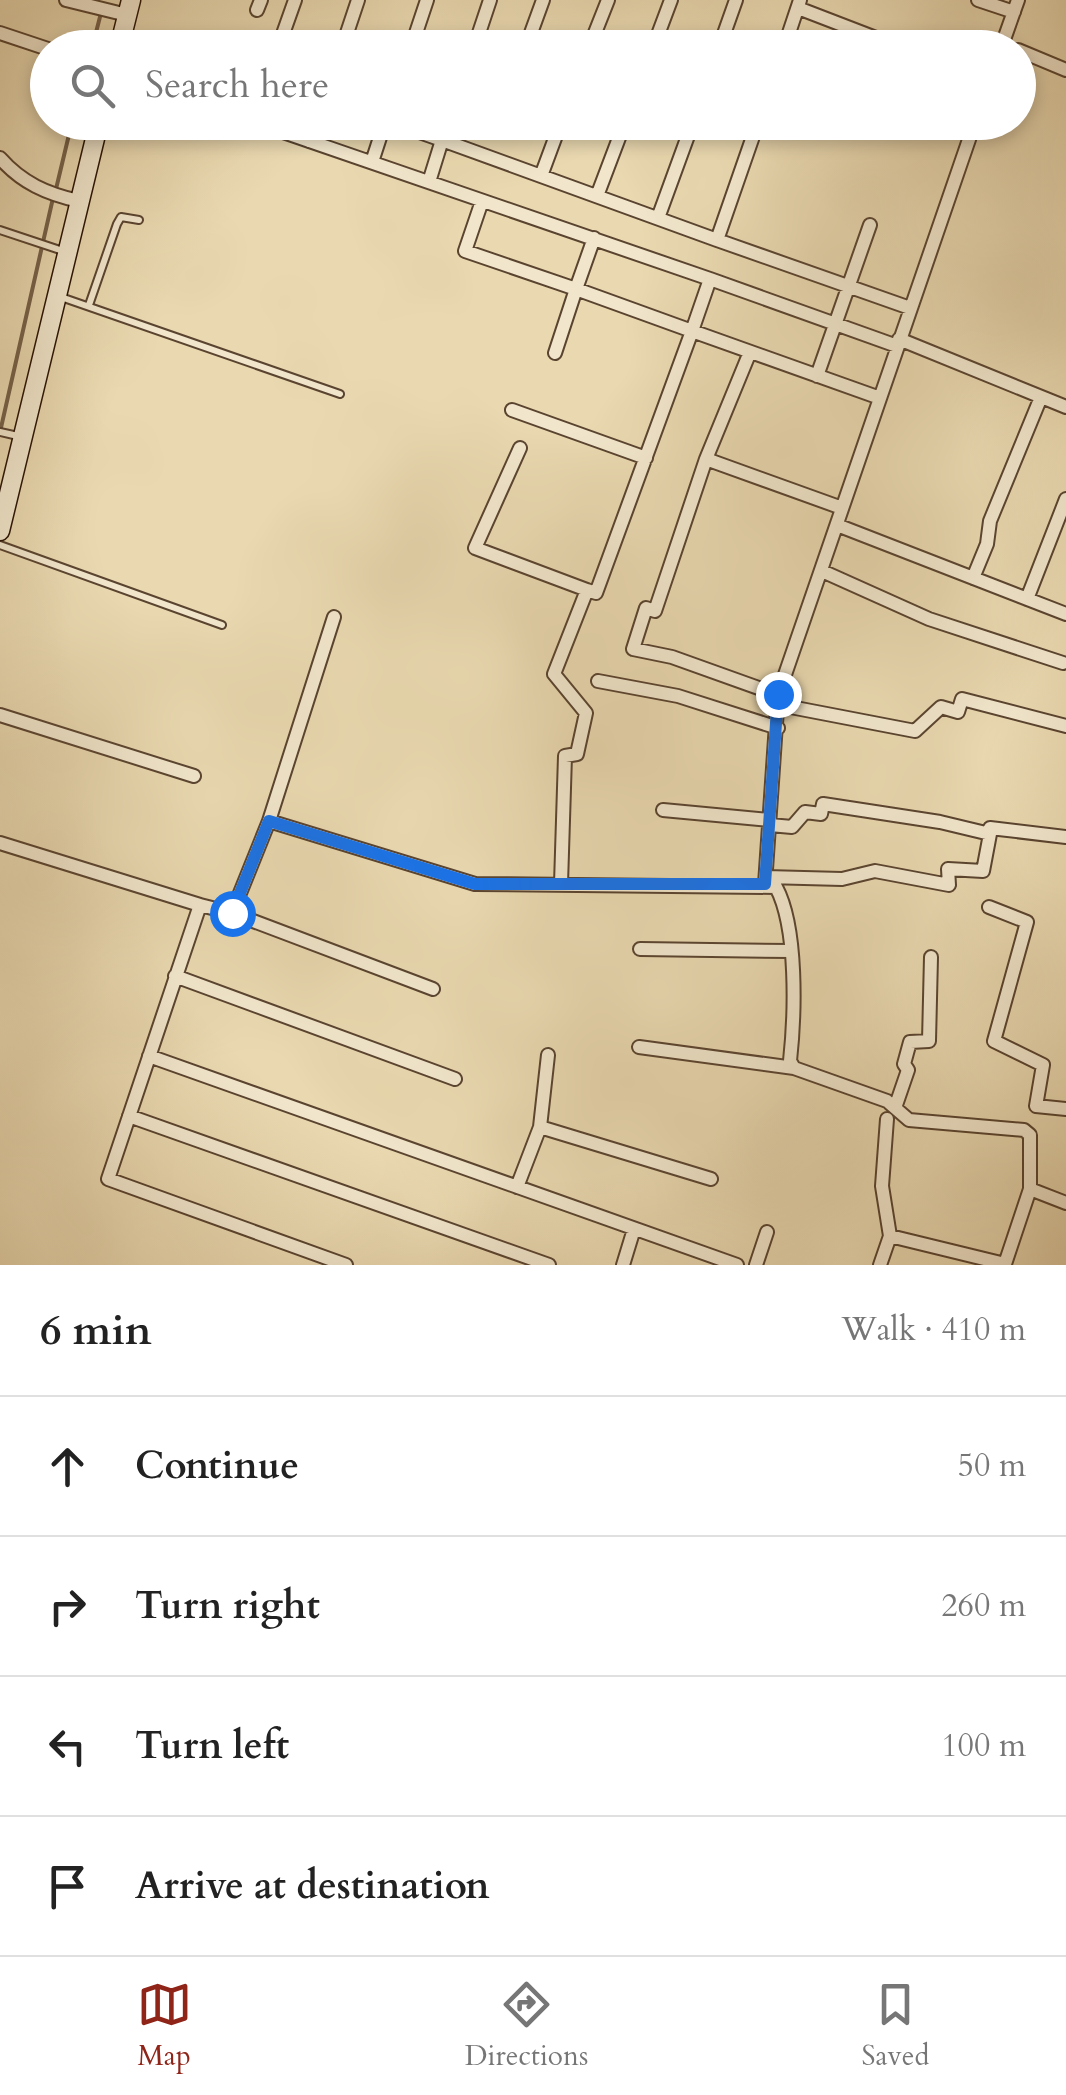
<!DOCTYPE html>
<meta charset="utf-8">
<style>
body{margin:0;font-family:Cardo,serif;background:#f6f6f6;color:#222}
.stop{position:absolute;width:30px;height:30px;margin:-22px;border:8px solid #1a73e8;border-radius:50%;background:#fff}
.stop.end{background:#1a73e8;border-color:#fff;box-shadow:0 2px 10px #0008}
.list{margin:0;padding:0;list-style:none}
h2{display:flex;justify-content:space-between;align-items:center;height:130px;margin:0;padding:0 40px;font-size:42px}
h2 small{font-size:32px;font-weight:400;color:#767676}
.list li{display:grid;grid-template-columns:65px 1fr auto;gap:30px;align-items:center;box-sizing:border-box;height:140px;padding:0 40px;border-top:2px solid #e0e0e0}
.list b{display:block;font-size:38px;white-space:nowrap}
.list em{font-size:32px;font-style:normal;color:#767676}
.icon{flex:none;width:55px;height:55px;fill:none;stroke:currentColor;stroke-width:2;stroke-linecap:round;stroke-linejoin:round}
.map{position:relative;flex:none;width:1066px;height:1265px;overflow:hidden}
.search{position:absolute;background:#fff;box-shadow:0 5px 15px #0003;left:30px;right:30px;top:30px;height:110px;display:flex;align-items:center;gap:25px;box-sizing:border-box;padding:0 35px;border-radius:55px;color:#767676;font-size:38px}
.sheet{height:690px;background:#fff}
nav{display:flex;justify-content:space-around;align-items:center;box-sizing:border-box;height:140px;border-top:2px solid #e0e0e0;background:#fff;font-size:28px;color:#767676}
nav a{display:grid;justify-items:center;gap:5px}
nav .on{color:#8f2418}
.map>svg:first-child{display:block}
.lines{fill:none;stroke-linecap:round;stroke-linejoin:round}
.stream{stroke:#766149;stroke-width:4}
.lane-casing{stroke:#5a4430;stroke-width:10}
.street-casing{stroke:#5a4430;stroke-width:16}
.secondary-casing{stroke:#2a1305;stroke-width:21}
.lane{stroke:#f1e6cc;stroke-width:6}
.street{stroke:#f1e6cc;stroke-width:12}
.secondary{stroke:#f1e6cc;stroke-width:18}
.route{stroke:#1a73e8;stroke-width:12}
</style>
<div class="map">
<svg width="1066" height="1265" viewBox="0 0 1066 1265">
<rect width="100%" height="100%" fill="#e9d8b0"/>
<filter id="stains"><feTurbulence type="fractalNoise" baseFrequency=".002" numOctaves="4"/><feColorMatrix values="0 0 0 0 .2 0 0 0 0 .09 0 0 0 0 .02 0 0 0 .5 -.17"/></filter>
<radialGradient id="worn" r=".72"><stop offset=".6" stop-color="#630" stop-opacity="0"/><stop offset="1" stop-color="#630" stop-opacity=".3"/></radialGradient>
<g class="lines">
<!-- stream -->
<path class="stream" d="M92,48L101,13
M56,189L72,122
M0,432L53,198"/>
<!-- lane casing -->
<g class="lane-casing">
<path id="lane" d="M0,230L66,252
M58,296L340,394
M89,305L117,224L121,217L139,220
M0,432L18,436
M0,545L222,625"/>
</g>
<!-- street casing -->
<g class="street-casing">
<path id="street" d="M66,0L127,15
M978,0L1014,12
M798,8L902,48
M257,10L261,0
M0,33L48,49
M527,44L543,0
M278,48L295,0
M342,48L358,0
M411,48L427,0
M474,48L490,0
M589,48L608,0
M653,48L671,0
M719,48L736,0
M784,48L800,0
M1001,48L1018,0
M1018,50L1066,70
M254,122L710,279
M391,122L442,140L448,122
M758,122L717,240L910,308
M938,122L971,134
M309,141L316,122
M0,158C22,183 47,194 79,201
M372,162L385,122
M541,176L561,122
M429,182L442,140L717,240
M597,196L625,122
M482,201L465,251L576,289L555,353
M658,218L693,122
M594,238L576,289L692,331L710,279L897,346
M899,339L1066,407
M750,352L706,459L842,508
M817,376L870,225
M512,410L646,458
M520,448L475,548L587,590
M706,459L655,611L646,608L633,649L672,657L778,695
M837,525L1066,614
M822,571L929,619L1063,663
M973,578L987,544L990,521L1041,397
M1027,599L1066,499
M334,617L269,821L232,913L200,905L108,1179L346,1265
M598,681L678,696L778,728
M780,705L915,731L941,707L958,712L962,699L1066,726
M0,715L194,776
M663,810L770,820
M269,821L475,884L776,887C798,928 795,1015 790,1061L794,1068
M770,825L792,827L805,812L821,814L823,804L940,822L990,834V828L1066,837
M0,843L200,905
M766,877L842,879L875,871L949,885L948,869L983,871L990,834
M561,884L565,756L577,754L586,713L554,674L587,590L596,593L692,331L880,398
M765,884L778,695L975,122
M989,907L1027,922L994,1041L1043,1065L1036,1106L1066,1109
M232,913L433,989
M640,949L790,951
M175,976L455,1079
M639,1047L794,1068L887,1101L909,1120L1024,1130L1030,1135V1189L1005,1264L890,1236
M149,1056L737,1265
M896,1105L908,1070L904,1064L910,1042L929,1041L931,957
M129,1116L549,1265
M540,1127L548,1055
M517,1187L540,1127L711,1179
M1030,1189L1066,1203
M623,1265L634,1229
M756,1265L767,1232
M880,1265L890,1236L882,1186L887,1119"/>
</g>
<!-- secondary casing -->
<g class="secondary-casing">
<path id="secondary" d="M119,48L131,0
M0,531L99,122"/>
</g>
<!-- lane -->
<use href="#lane" class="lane"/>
<!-- street -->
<use href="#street" class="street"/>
<!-- secondary -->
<use href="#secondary" class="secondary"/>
</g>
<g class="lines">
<!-- route -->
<path class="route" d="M232,913L269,821L475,884H765L778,694"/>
</g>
<rect width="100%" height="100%" filter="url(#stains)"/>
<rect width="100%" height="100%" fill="url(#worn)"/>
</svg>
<div class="stop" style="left:232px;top:913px"></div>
<div class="stop end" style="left:778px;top:694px"></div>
<div class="search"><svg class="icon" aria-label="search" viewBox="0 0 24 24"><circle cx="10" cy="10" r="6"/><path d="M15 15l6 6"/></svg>Search here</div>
</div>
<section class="sheet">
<h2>6 min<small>Walk · 410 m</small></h2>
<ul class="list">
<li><svg class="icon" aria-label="ahead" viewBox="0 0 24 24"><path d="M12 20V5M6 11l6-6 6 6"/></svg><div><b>Continue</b></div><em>50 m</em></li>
<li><svg class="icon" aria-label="right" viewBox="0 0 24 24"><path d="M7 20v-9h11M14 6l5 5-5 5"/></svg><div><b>Turn right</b></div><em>260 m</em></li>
<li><svg class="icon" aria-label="left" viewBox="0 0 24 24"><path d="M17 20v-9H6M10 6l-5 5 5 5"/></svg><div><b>Turn left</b></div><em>100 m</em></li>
<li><svg class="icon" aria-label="arrive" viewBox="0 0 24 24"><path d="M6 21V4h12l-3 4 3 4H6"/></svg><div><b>Arrive at destination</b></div></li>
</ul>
</section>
<nav>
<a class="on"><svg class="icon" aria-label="map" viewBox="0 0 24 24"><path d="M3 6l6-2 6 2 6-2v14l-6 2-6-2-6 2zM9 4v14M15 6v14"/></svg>Map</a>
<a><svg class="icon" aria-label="directions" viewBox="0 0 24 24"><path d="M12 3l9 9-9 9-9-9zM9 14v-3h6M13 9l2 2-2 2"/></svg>Directions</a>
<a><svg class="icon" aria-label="saved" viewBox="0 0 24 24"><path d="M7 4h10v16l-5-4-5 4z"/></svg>Saved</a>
</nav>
